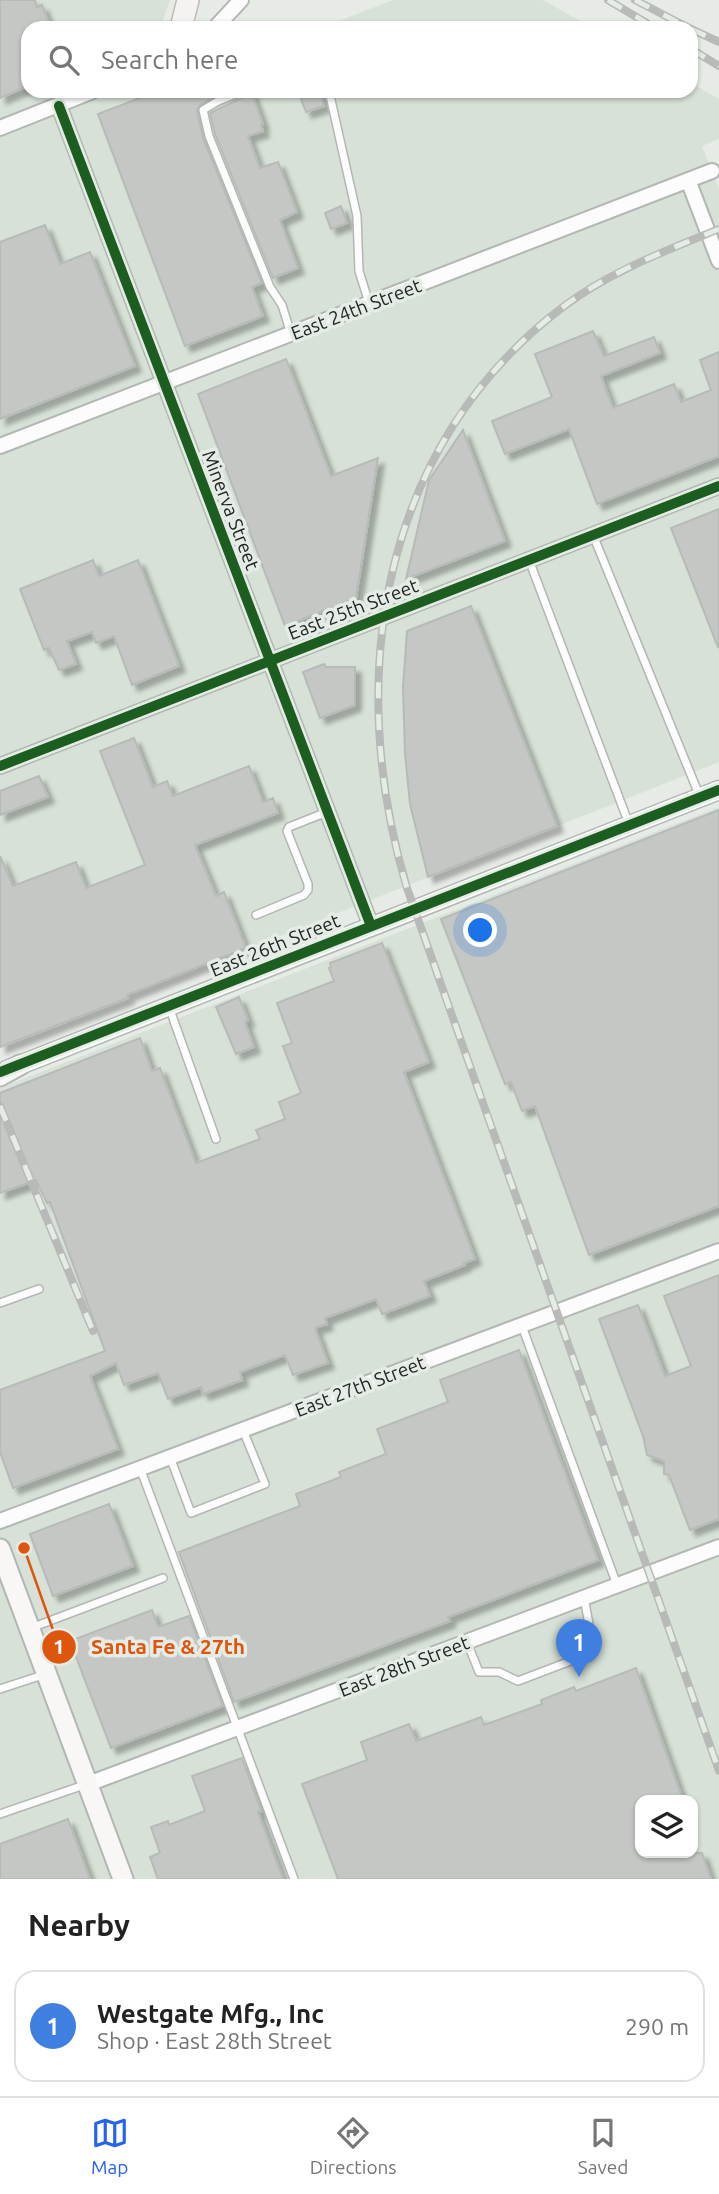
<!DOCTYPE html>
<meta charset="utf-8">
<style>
body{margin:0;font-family:Ubuntu,sans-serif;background:#f2f2f2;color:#222}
.controls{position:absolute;right:21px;bottom:21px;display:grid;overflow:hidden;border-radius:14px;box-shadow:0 2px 5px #0004}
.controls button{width:63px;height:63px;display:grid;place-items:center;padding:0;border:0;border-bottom:2px solid #e0e0e0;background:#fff;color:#222;font:35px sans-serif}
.you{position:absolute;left:481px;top:931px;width:24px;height:24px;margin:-18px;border:5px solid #fff;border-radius:50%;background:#1a73e8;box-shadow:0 0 0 10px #1a73e833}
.badge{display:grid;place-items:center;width:46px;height:46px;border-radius:50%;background:#2563eb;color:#fff;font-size:23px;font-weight:700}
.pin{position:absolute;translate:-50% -58px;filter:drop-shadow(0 2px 4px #0008)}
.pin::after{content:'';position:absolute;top:37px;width:24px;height:21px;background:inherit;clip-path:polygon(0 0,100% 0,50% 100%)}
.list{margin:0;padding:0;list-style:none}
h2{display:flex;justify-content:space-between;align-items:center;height:91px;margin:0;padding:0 28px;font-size:30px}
h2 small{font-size:23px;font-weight:400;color:#767676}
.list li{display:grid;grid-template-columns:46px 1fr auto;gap:21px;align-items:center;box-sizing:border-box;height:112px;margin:0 14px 14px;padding:0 14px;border:2px solid #e0e0e0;border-radius:21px}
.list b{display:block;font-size:26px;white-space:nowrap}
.list p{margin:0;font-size:23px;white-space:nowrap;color:#767676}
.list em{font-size:23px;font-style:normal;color:#767676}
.icon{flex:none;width:38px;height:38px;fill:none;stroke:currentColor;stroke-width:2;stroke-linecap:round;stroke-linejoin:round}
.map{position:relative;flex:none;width:719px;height:1879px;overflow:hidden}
.search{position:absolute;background:#fff;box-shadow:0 2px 5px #0004;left:21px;right:21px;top:21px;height:77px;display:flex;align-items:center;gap:18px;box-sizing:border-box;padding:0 24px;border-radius:21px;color:#767676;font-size:26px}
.sheet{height:217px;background:#fff}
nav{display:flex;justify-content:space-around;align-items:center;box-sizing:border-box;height:98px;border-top:2px solid #e0e0e0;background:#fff;font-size:19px;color:#767676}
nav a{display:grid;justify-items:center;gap:4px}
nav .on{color:#2563eb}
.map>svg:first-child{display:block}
.built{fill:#d7e1d7;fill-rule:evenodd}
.building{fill:#c4c7c4;stroke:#b7bbb7;stroke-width:2;filter:url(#shadow)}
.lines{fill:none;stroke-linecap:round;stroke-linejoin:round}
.service-casing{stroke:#b3b7b3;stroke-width:10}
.minor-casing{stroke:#b3b7b3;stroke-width:18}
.tertiary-casing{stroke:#b3b7b3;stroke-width:21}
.secondary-casing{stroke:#b3b7b3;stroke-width:23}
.primary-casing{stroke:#c0bab9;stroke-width:24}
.service{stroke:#fbfcfb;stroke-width:7}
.minor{stroke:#fbfcfb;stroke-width:14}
.tertiary{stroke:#fbfcfb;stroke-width:18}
.secondary{stroke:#f8f7f6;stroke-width:19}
.primary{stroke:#f5f2f2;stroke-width:21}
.rail-casing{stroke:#b8bab8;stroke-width:8}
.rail{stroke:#e5ece5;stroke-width:5;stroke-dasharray:16;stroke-linecap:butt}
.cycleway-casing{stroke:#e5ece5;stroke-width:15}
.cycleway{stroke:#1b5e20;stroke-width:10}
.labels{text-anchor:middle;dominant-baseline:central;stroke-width:7;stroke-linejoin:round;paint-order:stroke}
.street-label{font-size:19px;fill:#232523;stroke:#e5ece5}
.leader{fill:none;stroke:#de560d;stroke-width:2.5}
.callout-dot{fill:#de560d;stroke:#e5ece5;stroke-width:2.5}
.mark-label{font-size:21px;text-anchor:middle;font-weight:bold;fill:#fff}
.callout-label{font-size:21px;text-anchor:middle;font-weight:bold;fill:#de560d;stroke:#e5ece5;stroke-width:7;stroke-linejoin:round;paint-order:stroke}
</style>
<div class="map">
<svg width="719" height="1879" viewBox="0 0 719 1879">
<defs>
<filter id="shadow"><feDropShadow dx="6" dy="6" stdDeviation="2" flood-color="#0004"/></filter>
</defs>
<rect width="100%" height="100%" fill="#e6ebe6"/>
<!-- built -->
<path class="built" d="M0,0H170L160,28H28V91H691V83L719,99V139L702,146L719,189V762L0,1047Z
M393,0H543L593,28H321Z
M719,807V1879H0V1088ZM640,1800H693V1853H640Z"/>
<!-- building -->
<path class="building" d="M0,0H35L37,7L42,5L51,28H28V41L22,43L28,57V86L0,98Z
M158,91H227L200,105L197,111L203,138L262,283L252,287L263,316L185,346L98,114Z
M249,91H251L263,124L261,125L263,131L248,136L260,168L278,162L297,212L280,220L298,268L273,278L215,134L210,113L246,96Z
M298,91H319L324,106L306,112Z
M341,206L347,223L331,229L325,213Z
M45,225L60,264L90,252L135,366L0,419V242Z
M593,331L604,356L654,337L660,353L601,376L613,408L674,384L681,402L711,390L700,360L719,352V456L597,504L569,429L505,454L492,421L552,397L535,354Z
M286,359L331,476L378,458L356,598L285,626L198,394Z
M463,430L505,541L406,579L429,480Z
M719,509V647H718L671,528Z
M93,560L99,576L138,560L179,666L132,685L114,636L96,643L92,632L67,641L76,664L59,670L49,648L44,650L20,589Z
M471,606L557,826L428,877L410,804L405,754L403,687L407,631Z
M324,664L326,667H355V705L320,718L303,672Z
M134,738L153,787L167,781L173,796L249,766L263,802L273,798L278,813L195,845L216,896L224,892L246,948L127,995L128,998L0,1047V856L13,886L76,862L86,888L145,865L100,751Z
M39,776L48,797L0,815V791Z
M719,810V1206L589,1255L535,1106L522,1111L511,1082L505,1084L441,919Z
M382,943L429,1062L404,1072L475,1259L464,1263L465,1265L424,1281L430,1296L382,1314L376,1299L325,1318L327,1324L315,1328L328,1363L293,1375L285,1355L240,1372L242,1380L203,1394L201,1387L168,1399L158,1373L124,1385L116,1363L90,1376L118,1449L13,1488L0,1452V1390L105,1351L50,1202L47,1203L36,1180L0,1193V1093L140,1038L152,1071L160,1068L196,1163L260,1139L256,1130L285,1119L279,1102L301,1093L283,1046L292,1043L277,1003L334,981L329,968L331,967L330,963Z
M239,997L248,1020L245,1022L254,1047L236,1054L216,1007Z
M719,1275V1519L690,1530L669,1475L664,1474V1461L647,1455L643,1436L599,1319L638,1305L665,1376L691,1366L664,1296Z
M519,1350L598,1560L448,1617L450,1621L234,1702L179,1552L300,1506L296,1494L341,1477L339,1472L386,1454L377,1429L448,1402L440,1380Z
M109,1504L133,1566L53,1596L30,1534Z
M152,1610L158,1627L189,1616L223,1706L111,1748L70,1641Z
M636,1668L683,1800H640V1853H702L711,1879H338L302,1784L367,1760L361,1742L409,1724L416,1741L481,1717L484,1725L542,1704L541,1700L574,1687L576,1691Z
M242,1758L261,1811L258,1812L283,1879H158L150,1857L160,1853L151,1827L168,1821L169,1825L205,1811L192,1776Z
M68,1819L90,1879H0V1844Z"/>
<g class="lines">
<!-- service casing -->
<g class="service-casing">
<path id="service" d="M243,91L218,101L203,110L209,136L270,287L282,305L291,334
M329,91L357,216L359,271L369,303
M593,535L700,797
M529,560L629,824
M256,915L304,895L308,890V884L287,831L289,827L327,812
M169,1007L216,1139
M0,1303L39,1289
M522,1326L617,1585
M170,1457L191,1513L265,1484L243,1430
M140,1468L294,1879
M31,1628L163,1578
M467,1642L479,1672H499L518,1681L594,1652L584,1597
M0,1689L46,1674
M0,1814L87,1784"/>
</g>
<!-- minor casing -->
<g class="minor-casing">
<path id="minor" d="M215,28L241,0
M59,106L371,926
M0,128L93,91
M688,180L719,261
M0,446L712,171
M0,766L719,486
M0,1521L719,1251
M88,1784L719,1547"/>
</g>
<!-- tertiary casing -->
<g class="tertiary-casing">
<path id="tertiary" d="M7,1070L719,790"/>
</g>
<!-- secondary casing -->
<g class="secondary-casing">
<path id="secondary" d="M0,1076L20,1065
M0,1549L123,1879"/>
</g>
<!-- primary casing -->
<g class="primary-casing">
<path id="primary" d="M181,28L188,0"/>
</g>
<!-- service -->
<use href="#service" class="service"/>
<!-- minor -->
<use href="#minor" class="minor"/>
<!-- tertiary -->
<use href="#tertiary" class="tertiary"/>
<!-- secondary -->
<use href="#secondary" class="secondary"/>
<!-- primary -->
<use href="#primary" class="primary"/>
<!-- rail casing -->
<g class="rail-casing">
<path id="rail" d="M608,0L655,28
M635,0L689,28
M691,29L719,42
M691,49L719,66
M719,229C665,251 609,272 563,307C380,445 344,678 407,888L719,1771
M0,1106L93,1331"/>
</g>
<!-- rail -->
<use href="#rail" class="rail"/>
<!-- cycleway casing -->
<g class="cycleway-casing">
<path id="cycleway" d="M59,106L371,926
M0,766L719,486
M0,1072L719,790"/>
</g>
<!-- cycleway -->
<use href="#cycleway" class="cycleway"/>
</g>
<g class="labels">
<!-- street labels -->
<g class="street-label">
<text transform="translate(356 309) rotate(-21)">East 24th Street</text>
<text transform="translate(231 510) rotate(69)">Minerva Street</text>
<text transform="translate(353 609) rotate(-21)">East 25th Street</text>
<text transform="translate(275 945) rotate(-22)">East 26th Street</text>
<text transform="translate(360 1386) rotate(-21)">East 27th Street</text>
<text transform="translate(404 1666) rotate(-21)">East 28th Street</text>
</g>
</g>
<!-- callouts -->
<path class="leader" d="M24 1548L59 1647"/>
<g class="callout-dot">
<circle cx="24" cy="1548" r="7"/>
<circle cx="59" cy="1647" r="18"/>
</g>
<g class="mark-label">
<text x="59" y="1654">1</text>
</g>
<g class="callout-label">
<text x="168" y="1654">Santa Fe &amp; 27th</text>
</g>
</svg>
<div class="controls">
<button><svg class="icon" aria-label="layers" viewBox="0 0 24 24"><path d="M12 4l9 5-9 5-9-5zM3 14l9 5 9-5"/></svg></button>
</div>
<div class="you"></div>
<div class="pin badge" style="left:579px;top:1677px;background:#3f7fe0">1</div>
<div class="search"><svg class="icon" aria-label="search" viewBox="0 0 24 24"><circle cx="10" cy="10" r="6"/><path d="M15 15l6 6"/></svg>Search here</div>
</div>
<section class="sheet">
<h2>Nearby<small></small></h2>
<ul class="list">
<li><span class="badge" style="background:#3f7fe0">1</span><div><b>Westgate Mfg., Inc</b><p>Shop · East 28th Street</p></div><em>290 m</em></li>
</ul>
</section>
<nav>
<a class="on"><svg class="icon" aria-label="map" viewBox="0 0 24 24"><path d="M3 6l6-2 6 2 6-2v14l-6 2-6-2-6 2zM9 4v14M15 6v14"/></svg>Map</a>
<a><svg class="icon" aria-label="directions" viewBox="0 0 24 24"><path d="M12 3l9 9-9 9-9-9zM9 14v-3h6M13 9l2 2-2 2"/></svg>Directions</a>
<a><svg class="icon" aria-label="saved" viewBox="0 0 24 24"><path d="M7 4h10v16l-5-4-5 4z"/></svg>Saved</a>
</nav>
